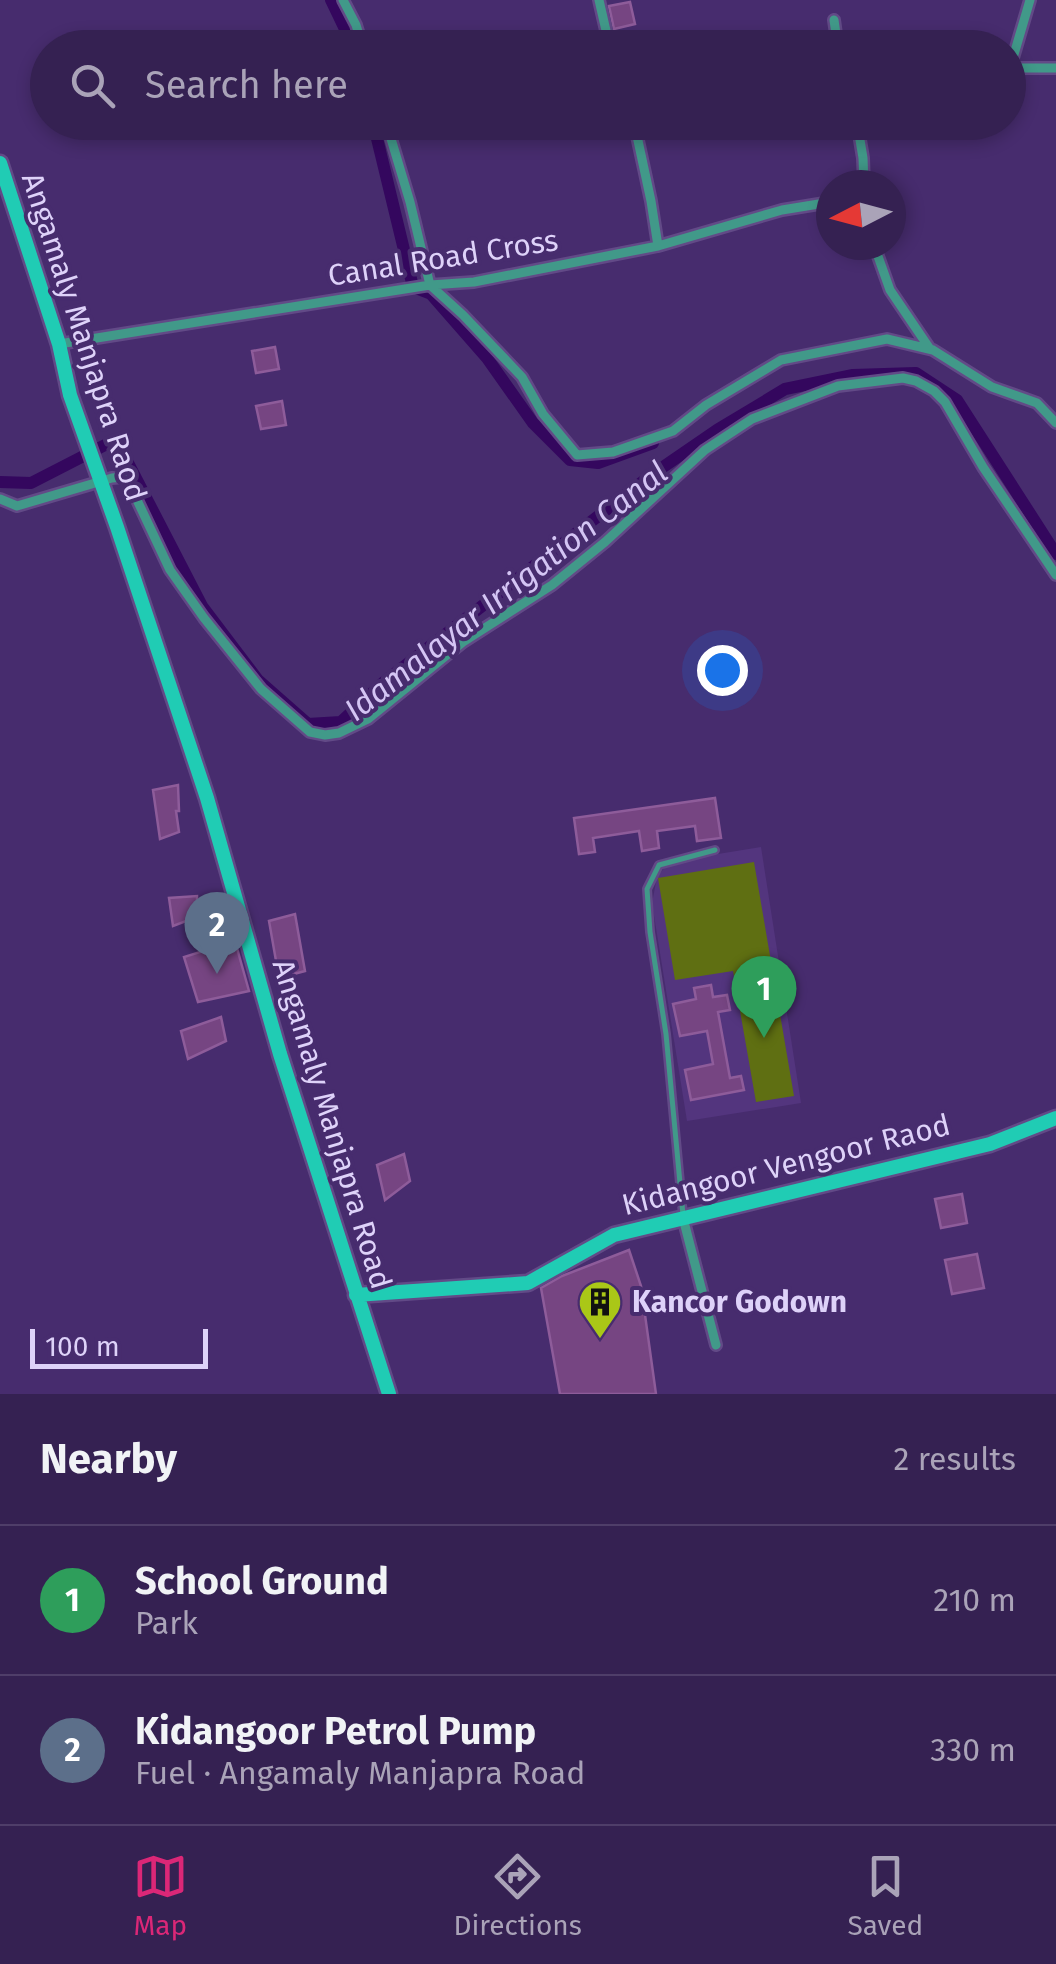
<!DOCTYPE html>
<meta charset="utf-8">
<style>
body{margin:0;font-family:"Fira Sans",sans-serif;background:#3d2959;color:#f1f3f6}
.compass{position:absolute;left:816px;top:170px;width:90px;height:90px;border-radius:50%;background:#352152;box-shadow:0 5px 15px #0003;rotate:264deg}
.scale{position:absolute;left:30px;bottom:25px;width:178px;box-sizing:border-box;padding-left:10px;border:5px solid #ded2f9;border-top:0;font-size:28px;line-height:35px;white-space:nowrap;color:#ded2f9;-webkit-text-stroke:8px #472c6e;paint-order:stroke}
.you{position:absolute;left:722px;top:670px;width:35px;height:35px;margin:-25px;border:8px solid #fff;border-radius:50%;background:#1a73e8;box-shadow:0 0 0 15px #1a73e833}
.badge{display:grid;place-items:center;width:65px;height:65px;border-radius:50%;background:#db2777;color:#fff;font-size:32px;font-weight:700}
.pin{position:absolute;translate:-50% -82px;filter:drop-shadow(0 2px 5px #0008)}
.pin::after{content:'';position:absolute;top:52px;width:35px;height:30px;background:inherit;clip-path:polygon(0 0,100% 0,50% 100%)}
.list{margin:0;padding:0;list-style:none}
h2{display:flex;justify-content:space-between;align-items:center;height:130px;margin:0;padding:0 40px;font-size:42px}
h2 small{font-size:32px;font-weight:400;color:#aaa3b8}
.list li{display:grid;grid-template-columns:65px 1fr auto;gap:30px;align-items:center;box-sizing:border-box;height:150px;padding:0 40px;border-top:2px solid #4f3e69}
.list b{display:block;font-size:38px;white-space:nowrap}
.list p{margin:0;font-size:32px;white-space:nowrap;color:#aaa3b8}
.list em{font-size:32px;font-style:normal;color:#aaa3b8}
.icon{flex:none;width:55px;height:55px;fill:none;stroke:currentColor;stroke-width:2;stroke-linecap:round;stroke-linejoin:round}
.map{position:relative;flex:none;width:1056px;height:1394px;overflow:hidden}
.search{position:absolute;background:#352152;box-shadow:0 5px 15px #0003;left:30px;right:30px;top:30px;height:110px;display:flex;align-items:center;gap:25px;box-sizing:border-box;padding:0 35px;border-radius:55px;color:#aaa3b8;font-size:38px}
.sheet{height:430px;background:#352152}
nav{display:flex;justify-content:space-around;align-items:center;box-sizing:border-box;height:140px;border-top:2px solid #4f3e69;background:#352152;font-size:28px;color:#aaa3b8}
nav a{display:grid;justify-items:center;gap:5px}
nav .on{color:#db2777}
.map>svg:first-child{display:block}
.built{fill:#53357e}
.green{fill:#5f6f12}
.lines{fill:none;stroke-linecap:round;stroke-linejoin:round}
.canal{stroke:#34075e;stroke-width:12}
.building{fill:#764582;stroke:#8e5c9a;stroke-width:2.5}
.lane-casing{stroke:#624a87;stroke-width:10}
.street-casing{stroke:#624a87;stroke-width:14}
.secondary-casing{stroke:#624a87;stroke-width:19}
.lane{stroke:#419989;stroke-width:5}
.street{stroke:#419989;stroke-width:9}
.secondary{stroke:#20ccb4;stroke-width:14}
.labels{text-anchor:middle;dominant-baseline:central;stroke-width:8;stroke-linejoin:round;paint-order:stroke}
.street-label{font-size:30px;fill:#ded2f9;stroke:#472c6e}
.poi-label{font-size:30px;font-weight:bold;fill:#ded2f9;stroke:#472c6e;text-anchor:start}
.water-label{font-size:32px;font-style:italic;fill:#d4c5f4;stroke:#472c6e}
</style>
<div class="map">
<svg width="1056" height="1394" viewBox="0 0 1056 1394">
<rect width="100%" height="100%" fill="#472c6e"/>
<!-- built -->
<path class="built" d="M761,847L801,1103L687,1121L652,903L657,877L669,862Z"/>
<!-- green -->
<path class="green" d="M754,862L794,1096L756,1102L733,971L675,980L658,878Z"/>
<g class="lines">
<!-- canal -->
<path class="canal" d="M331,0L354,48
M373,122L413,287L431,294L487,358L533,423L570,460L598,463L653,443
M0,482L31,483L107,444L125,457L202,606L258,680L308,724L341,722L384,682L650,476L717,430L785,389L853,375L916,373L957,400L1056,554"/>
</g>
<!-- building -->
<path class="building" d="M630,2L635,24L614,29L609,6Z
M275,347L279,369L256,373L252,351Z
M282,401L286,425L261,429L256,406Z
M178,785L179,811H176L179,832L160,839L153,790Z
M715,798L721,838L697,841L695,826L657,831L659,848L642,851L639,831L593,838L595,852L579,854L574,818Z
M197,896V917L173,926L169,898Z
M295,914L305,971L279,978L269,921Z
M235,941L249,991L198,1002L184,957Z
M711,985L713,997L727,995L730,1010L718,1012L730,1078L741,1076L744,1090L691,1100L685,1070L713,1064L707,1031L680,1036L673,1004L696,999L694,988Z
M221,1017L226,1041L188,1059L181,1031Z
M404,1154L410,1181L385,1200L377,1165Z
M962,1194L967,1223L941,1228L935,1199Z
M629,1250L641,1286L656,1394H560L541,1288L562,1276Z
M977,1254L984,1288L952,1294L945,1260Z"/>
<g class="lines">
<!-- lane casing -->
<g class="lane-casing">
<path id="lane" d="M683,1215L666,1034L650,932L647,889L659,865L715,850"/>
</g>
<!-- street casing -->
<g class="street-casing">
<path id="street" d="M343,0L356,25L363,48
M599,0L610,48
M834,20L838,48
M1009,68H1056
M1010,68L1030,0
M386,122L410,202L430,285L463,315L522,377L543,414L577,455L613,452L673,431L706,405L781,360L887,339L933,350L992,387L1037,403L1056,423
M634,122L651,201L658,246
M857,122L863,158L864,185
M874,245L890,290L930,349
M59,344L430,285L474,282L658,246L782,210L831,202
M0,499L17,506L112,478L123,477L129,483L170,570L204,618L261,689L310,732L325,735L339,733L368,719L463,642L552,585L605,542L705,450L752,419L838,386L903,378L916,381L934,391L945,402L983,467L1056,575
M683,1218L716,1345"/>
</g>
<!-- secondary casing -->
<g class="secondary-casing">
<path id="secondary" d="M0,163L59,344L70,395L117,527L207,798L280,1054L389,1394
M356,1295L528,1283L614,1235L990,1144L1056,1118"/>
</g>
<!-- lane -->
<use href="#lane" class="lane"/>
<!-- street -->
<use href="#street" class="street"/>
<!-- secondary -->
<use href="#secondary" class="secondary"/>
</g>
<!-- icons -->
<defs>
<g id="building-pin" transform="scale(2.25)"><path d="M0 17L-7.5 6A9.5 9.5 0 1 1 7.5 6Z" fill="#aac717" stroke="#472c6e"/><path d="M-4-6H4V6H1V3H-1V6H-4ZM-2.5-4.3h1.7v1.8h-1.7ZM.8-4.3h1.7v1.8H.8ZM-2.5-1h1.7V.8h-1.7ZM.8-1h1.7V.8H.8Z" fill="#111"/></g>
</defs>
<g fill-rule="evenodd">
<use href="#building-pin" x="600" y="1302"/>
</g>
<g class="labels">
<!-- street labels -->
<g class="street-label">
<text transform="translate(443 258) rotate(-9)">Canal Road Cross</text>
<text transform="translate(84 337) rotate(72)">Angamaly Manjapra Raod</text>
<text transform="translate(332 1124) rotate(73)">Angamaly Manjapra Road</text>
<text transform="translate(786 1165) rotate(-14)">Kidangoor Vengoor Raod</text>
</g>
<!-- poi labels -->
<g class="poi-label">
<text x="632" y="1302">Kancor Godown</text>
</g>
<!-- water labels -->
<g class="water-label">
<text transform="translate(506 591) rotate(-38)">Idamalayar Irrigation Canal</text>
</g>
</g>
</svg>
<svg class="compass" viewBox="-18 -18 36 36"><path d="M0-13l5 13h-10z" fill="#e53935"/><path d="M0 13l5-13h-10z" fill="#aaa3b8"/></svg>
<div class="scale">100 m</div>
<div class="you"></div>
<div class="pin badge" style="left:764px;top:1038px;background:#2e9e5b">1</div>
<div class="pin badge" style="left:217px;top:974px;background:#5c6f8a">2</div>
<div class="search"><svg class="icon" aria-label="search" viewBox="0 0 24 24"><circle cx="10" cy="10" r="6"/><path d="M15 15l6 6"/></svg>Search here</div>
</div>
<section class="sheet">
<h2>Nearby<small>2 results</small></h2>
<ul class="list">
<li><span class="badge" style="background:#2e9e5b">1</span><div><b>School Ground</b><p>Park</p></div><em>210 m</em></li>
<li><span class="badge" style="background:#5c6f8a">2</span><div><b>Kidangoor Petrol Pump</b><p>Fuel · Angamaly Manjapra Road</p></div><em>330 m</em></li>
</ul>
</section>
<nav>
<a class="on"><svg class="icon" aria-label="map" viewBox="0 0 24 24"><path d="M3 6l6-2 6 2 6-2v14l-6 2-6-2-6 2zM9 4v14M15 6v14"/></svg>Map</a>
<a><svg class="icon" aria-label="directions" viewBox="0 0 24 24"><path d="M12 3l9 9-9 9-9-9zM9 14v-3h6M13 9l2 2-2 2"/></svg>Directions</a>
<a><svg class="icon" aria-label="saved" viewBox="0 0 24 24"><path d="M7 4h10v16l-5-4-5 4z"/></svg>Saved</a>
</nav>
